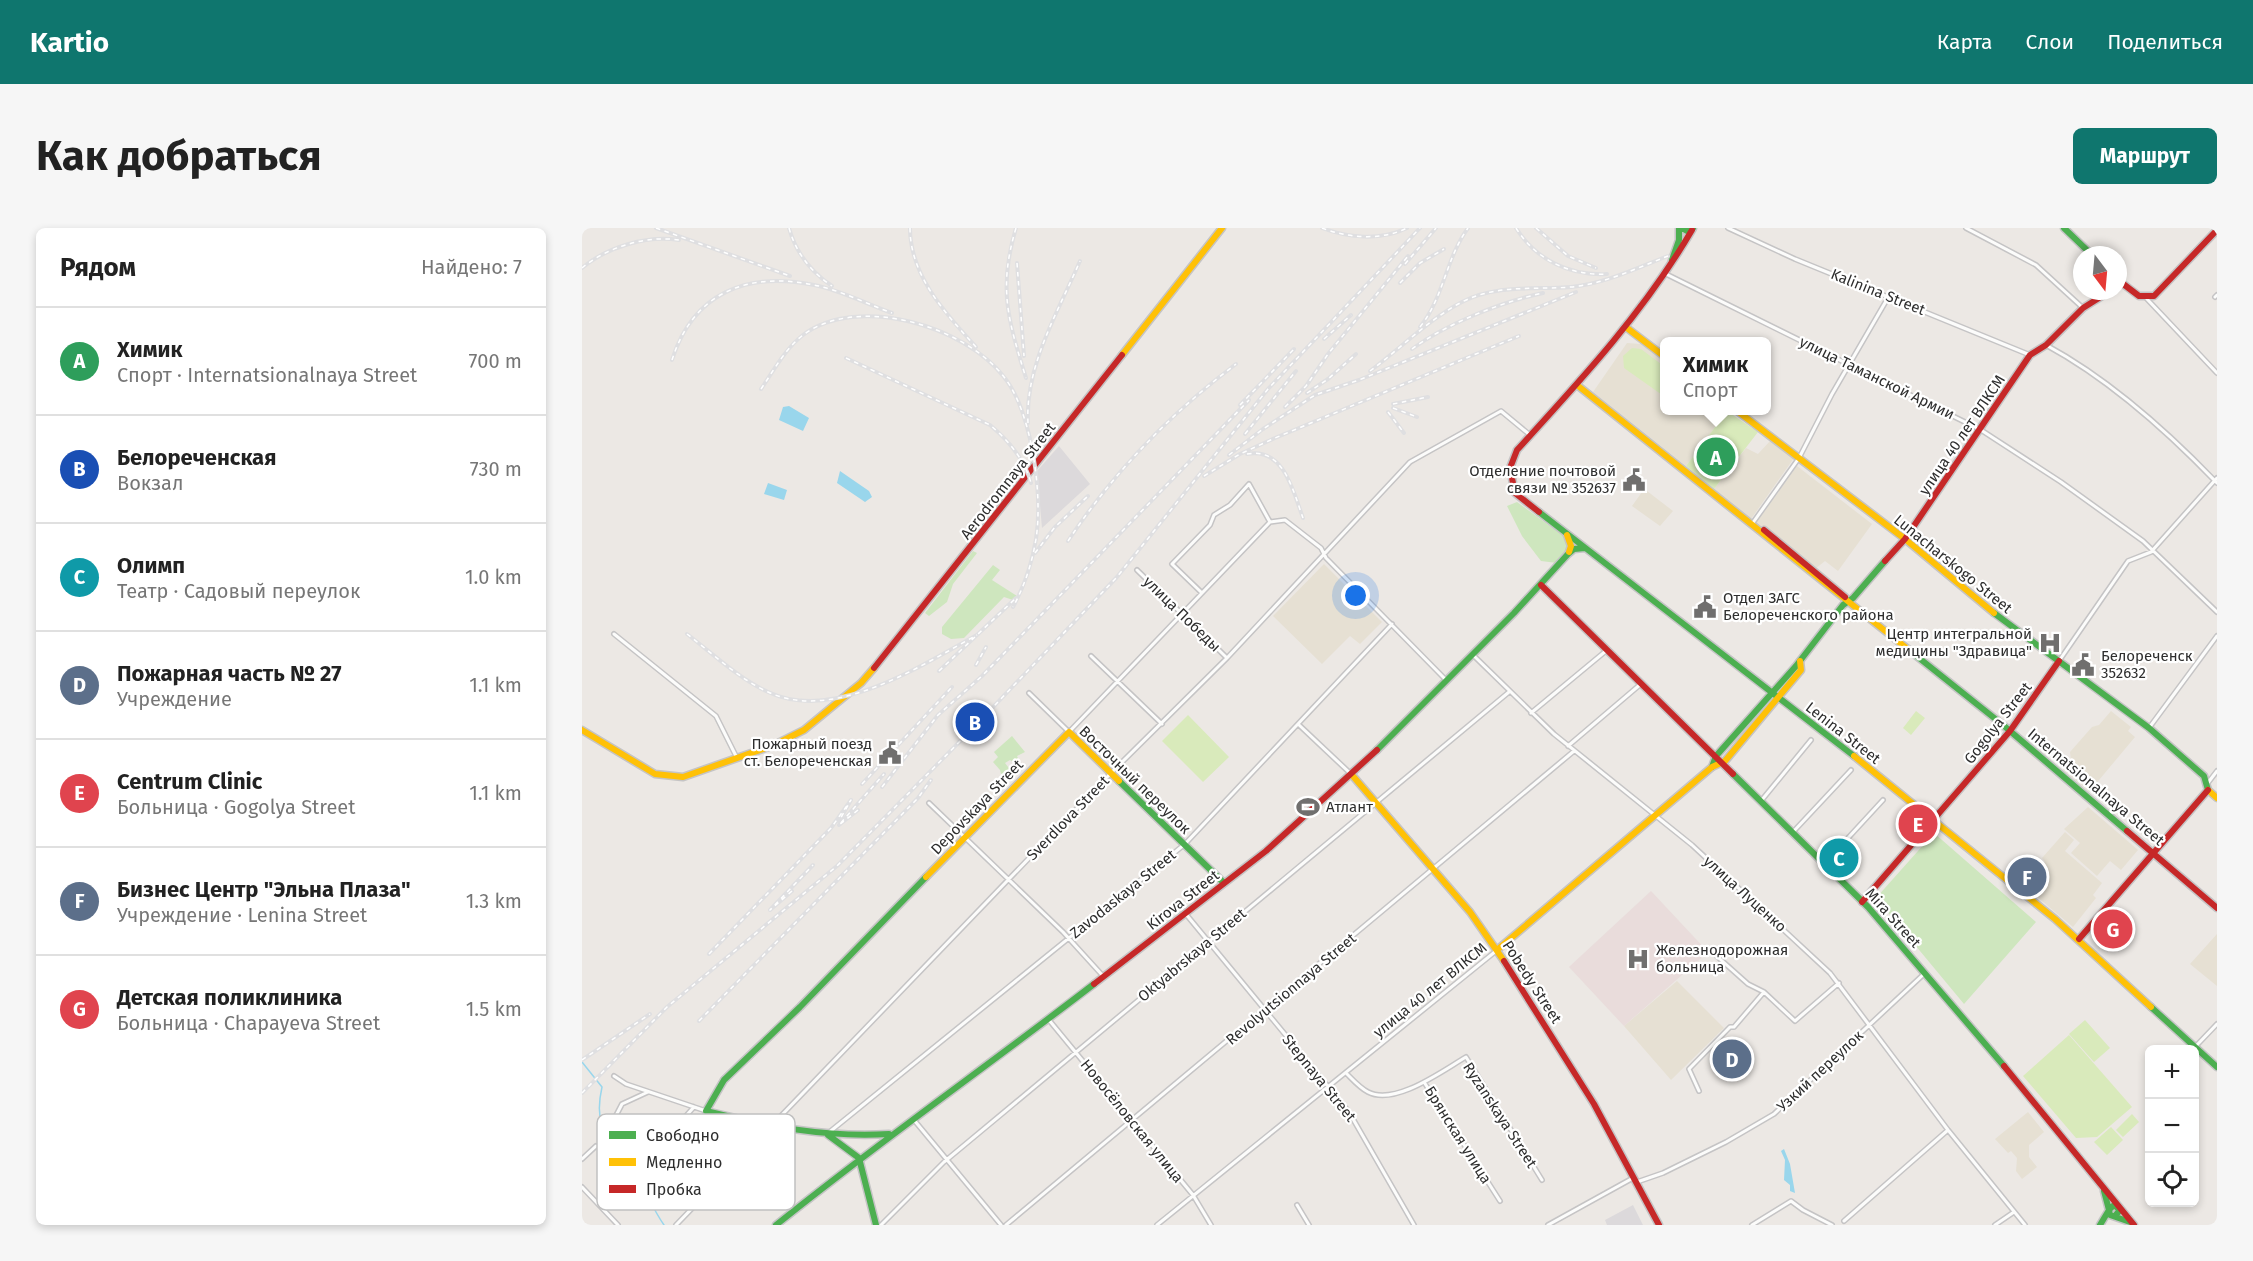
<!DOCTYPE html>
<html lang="ru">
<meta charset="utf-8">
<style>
body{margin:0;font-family:"Fira Sans",sans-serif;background:#f6f6f6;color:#222}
.controls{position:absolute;right:18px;bottom:18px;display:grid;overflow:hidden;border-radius:9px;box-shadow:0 3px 9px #0003}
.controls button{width:54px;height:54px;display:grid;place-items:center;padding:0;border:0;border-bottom:2px solid #e0e0e0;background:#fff;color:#222;font:30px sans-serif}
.compass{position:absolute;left:1491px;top:18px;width:54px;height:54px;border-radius:50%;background:#fff;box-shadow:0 3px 9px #0003;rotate:164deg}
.you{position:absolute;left:774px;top:368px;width:21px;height:21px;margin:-15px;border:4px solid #fff;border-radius:50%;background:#1a73e8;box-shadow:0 0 0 9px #1a73e833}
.badge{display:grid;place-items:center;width:39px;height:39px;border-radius:50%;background:#0f766e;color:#fff;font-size:20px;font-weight:700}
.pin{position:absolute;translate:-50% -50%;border:3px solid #fff;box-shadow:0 2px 6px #0006}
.popup{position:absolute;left:1078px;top:109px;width:111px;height:78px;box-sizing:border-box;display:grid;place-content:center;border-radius:9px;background:#fff;filter:drop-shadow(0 2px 4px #0005);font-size:20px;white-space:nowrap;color:#767676}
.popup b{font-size:22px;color:#222}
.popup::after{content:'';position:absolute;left:50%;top:100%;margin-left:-12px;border:12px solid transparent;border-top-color:#fff}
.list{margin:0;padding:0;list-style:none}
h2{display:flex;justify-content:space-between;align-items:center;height:78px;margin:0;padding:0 24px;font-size:26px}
h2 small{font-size:20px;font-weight:400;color:#767676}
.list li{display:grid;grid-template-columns:39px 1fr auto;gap:18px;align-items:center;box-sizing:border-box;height:108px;padding:0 24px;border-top:2px solid #e0e0e0}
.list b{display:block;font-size:22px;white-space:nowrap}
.list p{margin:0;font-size:20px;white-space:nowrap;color:#767676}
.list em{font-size:20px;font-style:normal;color:#767676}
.icon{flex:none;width:33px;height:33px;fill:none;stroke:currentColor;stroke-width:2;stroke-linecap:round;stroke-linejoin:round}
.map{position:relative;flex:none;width:1635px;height:997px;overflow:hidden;border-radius:9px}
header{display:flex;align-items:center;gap:36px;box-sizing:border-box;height:84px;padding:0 30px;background:#0f766e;color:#fff}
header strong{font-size:28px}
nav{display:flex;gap:33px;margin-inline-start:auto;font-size:21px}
.intro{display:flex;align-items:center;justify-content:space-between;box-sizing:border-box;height:144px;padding:0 36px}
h1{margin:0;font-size:42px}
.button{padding:15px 27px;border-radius:9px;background:#0f766e;color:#fff;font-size:21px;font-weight:700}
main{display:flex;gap:36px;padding:0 36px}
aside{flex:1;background:#fff;border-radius:9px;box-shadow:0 3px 9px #0003}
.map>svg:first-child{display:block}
.industrial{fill:#dcd9db}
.education{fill:#e6e0d3}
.medical{fill:#e9dcdb}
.green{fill:#cee6be}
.pitch{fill:#d9eabb}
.water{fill:#99d6ec}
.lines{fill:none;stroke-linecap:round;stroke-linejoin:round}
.stream{stroke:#99d6ec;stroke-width:1.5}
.street-casing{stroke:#c5c4c5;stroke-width:6}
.fast-casing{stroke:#c5c4c5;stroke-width:9}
.slow-casing{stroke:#c5c4c5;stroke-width:9}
.jam-casing{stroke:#c5c4c5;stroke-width:9}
.street{stroke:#fcfcfb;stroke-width:3}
.fast{stroke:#4caf50;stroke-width:6}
.slow{stroke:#ffc107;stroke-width:6}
.jam{stroke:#c62828;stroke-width:6}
.rail-casing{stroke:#dfdfe1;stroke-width:4}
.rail{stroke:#fff;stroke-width:1.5;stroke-dasharray:4.5;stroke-linecap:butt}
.labels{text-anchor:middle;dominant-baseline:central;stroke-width:4.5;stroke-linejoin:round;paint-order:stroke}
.street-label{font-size:15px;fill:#2e2e2e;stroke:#fff}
.poi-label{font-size:15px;fill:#2e2e2e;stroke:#fff;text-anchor:start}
.key{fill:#fff;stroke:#c0c0c0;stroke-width:1.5}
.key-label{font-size:16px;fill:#2e2e2e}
</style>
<header>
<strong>Kartio</strong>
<nav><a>Карта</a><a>Слои</a><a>Поделиться</a></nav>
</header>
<div class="intro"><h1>Как добраться</h1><a class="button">Маршрут</a></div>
<main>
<aside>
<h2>Рядом<small>Найдено: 7</small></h2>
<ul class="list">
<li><span class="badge" style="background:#2e9e5b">A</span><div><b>Химик</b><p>Спорт · Internatsionalnaya Street</p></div><em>700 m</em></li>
<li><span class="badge" style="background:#1a4fb4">B</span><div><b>Белореченская</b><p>Вокзал</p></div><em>730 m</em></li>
<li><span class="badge" style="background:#0f9aa8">C</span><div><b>Олимп</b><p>Театр · Садовый переулок</p></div><em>1.0 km</em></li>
<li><span class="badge" style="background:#5c6f8a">D</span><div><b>Пожарная часть № 27</b><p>Учреждение</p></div><em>1.1 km</em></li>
<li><span class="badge" style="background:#e0444e">E</span><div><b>Centrum Clinic</b><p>Больница · Gogolya Street</p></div><em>1.1 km</em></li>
<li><span class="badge" style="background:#5c6f8a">F</span><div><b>Бизнес Центр &quot;Эльна Плаза&quot;</b><p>Учреждение · Lenina Street</p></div><em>1.3 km</em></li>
<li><span class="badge" style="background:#e0444e">G</span><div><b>Детская поликлиника</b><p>Больница · Chapayeva Street</p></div><em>1.5 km</em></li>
</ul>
</aside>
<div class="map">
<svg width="1635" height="997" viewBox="0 0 1635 997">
<rect width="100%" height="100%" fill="#ece8e4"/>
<!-- industrial -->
<path class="industrial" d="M477,218L508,256L460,300L455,243Z
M1051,977L1061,997H1025L1023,992Z"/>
<!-- education -->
<path class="education" d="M1045,115L1059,116L1083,134V182L1145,183L1104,238L1011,164Z
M1188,213L1212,230L1169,291L1132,261L1164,220L1176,226Z
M1215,238L1290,296L1256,343L1243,333L1233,341L1174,295Z
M1065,263L1091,283L1078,298L1050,278L1060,264Z
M742,336L800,394L778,416L768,408L740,436L691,388Z
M1529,483L1549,499L1546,503L1553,509L1507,564L1481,542L1489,532L1488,524L1510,499L1517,497Z
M1506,579L1556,622L1539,642L1528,633L1515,648L1489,625L1498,615L1482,601Z
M1483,604L1492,612L1483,623L1520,655L1511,667L1514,670L1491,699L1443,659L1463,634L1460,630Z
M1635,706V758L1608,736Z
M1095,753L1142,800L1089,852L1042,798Z
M1446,884L1462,904L1447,917V929L1455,939L1440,951L1434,943L1435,930L1429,923L1426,925L1413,911Z"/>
<!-- medical -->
<path class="medical" d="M1069,663L1126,724L1042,798L987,739Z"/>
<!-- green -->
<path class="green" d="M935,274L983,309L986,319L975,335L959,333L940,308L925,278Z
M391,323L395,325L371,356L365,374L347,388L343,385Z
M411,337L418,342L410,352L435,368L431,372L422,369L382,410L369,411L360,406V399Z
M430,508L443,524L435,528L438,535L434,536L428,532L423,535L430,544L421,554L418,542L411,534L416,529L412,524Z
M1352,605L1454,694L1382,776L1294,670Z"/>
<!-- pitch -->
<path class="pitch" d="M1050,120L1059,121L1083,139V169L1042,140L1041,128Z
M1145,183L1176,204L1132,261L1104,238Z
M1334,483L1343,490L1329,507L1321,500Z
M606,487L647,529L621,554L580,513Z
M1503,792L1528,820L1512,834L1487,806Z
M1487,807L1550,879L1515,909L1494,910L1441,848Z
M1550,886L1557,894L1541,909L1534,902Z
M1529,899L1541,912L1525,927L1512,914Z"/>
<!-- water -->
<path class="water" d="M207,178L227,190L221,203L197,192L201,179Z
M258,243L287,263L290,269L283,274L255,255Z
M186,255L205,262L202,272L182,266Z
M1202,921L1208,936L1213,965L1208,963V957L1202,952L1203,932L1199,923Z"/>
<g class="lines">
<!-- stream -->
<path class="stream" d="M0,834L20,859C10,903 29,911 51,943C63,960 70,980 82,997"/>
<!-- street casing -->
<g class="street-casing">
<path id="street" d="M1146,0L1213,31L1448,127
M1384,0L1454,37L1501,80
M1084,46L1399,202L1479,254L1561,313L1635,384
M1633,69L1635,67
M1565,71L1635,145
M1464,117C1525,150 1587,205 1635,255
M1170,296L1217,230L1250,166L1307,68
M555,342L645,430
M620,365L590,336L628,297L632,287L648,277L667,256L688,294L703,292L739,320L744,330L864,452
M32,406L134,488L155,530
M890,426L972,506L1110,617L1248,745L1366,902L1443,997
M509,428L580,496
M1477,433L1546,333L1569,324L1635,250
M447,465L487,504L688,294
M949,485L1025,422
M716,496L769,546
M1567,500L1635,408
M986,518L1060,455
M1625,556L1635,543
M1179,573L1229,512
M347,575L481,704L521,748
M1211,604L1269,542
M1243,635L1301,572
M603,685L767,884L832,997
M1129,723L1166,756L1182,764
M467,792L611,967L629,997
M1614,818L1635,796
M765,846C771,852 778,860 786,864C813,878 860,843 884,829L960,952
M32,848L44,856L124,883
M842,854L918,973
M1117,863L1107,841L1148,799H1152L1182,764L1213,793L1257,755
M332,892L419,997
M26,903L40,876L66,864
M245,906L603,616L810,396
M0,931L14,918
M58,939L112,879
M1055,954L1081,945L1144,914L1192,886L1343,745
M0,959L36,997
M715,977L727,997
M1262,993L1366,902
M94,997L529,545L645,430L828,234L919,183L948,207
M299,997L362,934L927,464
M424,997L992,523
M575,997L914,723
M966,997L1051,950
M1170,997L1209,973L1221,982L1250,997
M1413,997L1432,984"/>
</g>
<!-- fast casing -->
<g class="fast-casing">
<path id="fast" d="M1100,0L1105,3L1111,0
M1482,0L1510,27
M1090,32L1097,12V0
M957,284L1272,528
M1412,385L1567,500L1622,548L1626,562
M1327,422L1421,497L1545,603
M795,522L932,385L986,326L992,321L1003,320
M1130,539L1134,528L1214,438L1261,377L1271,370L1303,333
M1151,546L1286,679L1422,838
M537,553L642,655
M1569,779L1635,839
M307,906C244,910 185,898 124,883L142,852L218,779L344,649
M246,907L277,930L294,997
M1533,988L1538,982L1532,977L1527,982L1528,987L1548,994
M194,997C298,913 407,837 512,756
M1518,997L1527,982L1522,963"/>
</g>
<!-- slow casing -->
<g class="slow-casing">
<path id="slow" d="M1045,100L1083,129
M540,127L640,0
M995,157L1327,422
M1154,182L1323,311L1412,385
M985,307L989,318L987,324
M0,502L73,546L101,549L192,517L222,502L279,455L292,440
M1272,528L1473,691L1569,779
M770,547L888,684L922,733
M1626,562L1635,570
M344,649L487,504L537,553
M915,722L1130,539L1143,533L1219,442L1218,433"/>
</g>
<!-- jam casing -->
<g class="jam-casing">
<path id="jam" d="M1536,52L1557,68H1572L1635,2
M957,284L933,265L928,240L935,222C999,152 1062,84 1110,2
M1182,302L1263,369
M1303,333L1323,311L1448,127L1464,117L1501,80L1528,63
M959,357L1151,546
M292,440L540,127
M1545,603L1635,680
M1280,674L1428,503L1477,433
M1497,711L1626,562
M922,733L1012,876L1077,997
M512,756L684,623L795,522
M1422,838L1552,997"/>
</g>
<!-- street -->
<use href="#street" class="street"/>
<!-- fast -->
<use href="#fast" class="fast"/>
<!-- slow -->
<use href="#slow" class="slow"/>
<!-- jam -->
<use href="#jam" class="jam"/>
<!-- rail casing -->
<g class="rail-casing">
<path id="rail" d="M74,0L208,48
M207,0C214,25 229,44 250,58
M328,0C328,48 364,86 394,119
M434,0C416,60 426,92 444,150
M740,0C766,10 799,13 825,0
M934,0C954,32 988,48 1025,46
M954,0L986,28L1014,40
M435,35L442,128
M823,36L854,0
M0,40C25,19 65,7 97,12
M818,55L838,35L862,21
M838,99C862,69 864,30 886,0
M742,111L769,87
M830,121C864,96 919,74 961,65
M264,130L408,197C426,212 443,232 449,255
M90,132C111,65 165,43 232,57C258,62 285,76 310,85
M788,143C818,121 847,91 880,74C915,56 952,62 989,59C1022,56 1055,40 1086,28
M179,161C192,142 203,121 221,107C276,66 383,98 422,149C450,184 461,267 454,311C450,335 443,357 431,379
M725,165L746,151L774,126
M811,176L846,169
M658,177L712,121
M703,179L724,158L746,126L826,28
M811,180L835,189
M806,184L822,205
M446,195C443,138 476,84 498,33
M663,206L714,143
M665,226C702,219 711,263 721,290
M647,227L681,201L733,167L777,152L994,64
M622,248L658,226L693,210L937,108
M486,313C531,245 589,185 654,136
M453,325L473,299L506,268
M105,406C130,425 157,451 186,464C252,495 338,438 395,407
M394,437L404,419
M357,443L434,370
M280,556L370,459
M300,559L356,487L400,448L667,172
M276,582L257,597L302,546
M210,663L188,682L231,637
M127,726L249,600L269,572L257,593
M117,793L336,570L349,552
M0,832L68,786
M0,865L85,779L255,638L395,496L535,349L686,161L838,0"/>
</g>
<!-- rail -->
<use href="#rail" class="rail"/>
</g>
<!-- icons -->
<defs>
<g id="civic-bare" transform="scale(1.8)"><path d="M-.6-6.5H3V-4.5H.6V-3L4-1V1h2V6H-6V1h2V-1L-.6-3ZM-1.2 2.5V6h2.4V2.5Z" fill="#706f6e" stroke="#fff" stroke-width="2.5" paint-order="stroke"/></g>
<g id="hospital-bare" transform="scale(1.8)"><path d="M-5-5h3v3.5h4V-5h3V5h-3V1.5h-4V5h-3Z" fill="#706f6e" stroke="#fff" stroke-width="2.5" paint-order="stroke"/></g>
<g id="stadium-bare" transform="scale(1.8)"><path d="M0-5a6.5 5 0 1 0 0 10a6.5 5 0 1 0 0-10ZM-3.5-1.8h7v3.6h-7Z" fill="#706f6e" stroke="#fff" stroke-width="2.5" paint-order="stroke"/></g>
</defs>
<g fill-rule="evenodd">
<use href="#civic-bare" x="1052" y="252"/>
<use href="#civic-bare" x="1123" y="379"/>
<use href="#hospital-bare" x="1468" y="415"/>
<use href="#civic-bare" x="1501" y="437"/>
<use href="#civic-bare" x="308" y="525"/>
<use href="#stadium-bare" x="726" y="579"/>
<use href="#hospital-bare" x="1056" y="731"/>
</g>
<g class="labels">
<!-- street labels -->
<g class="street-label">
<text transform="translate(1296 64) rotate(22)">Kalinina Street</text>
<text transform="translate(1295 150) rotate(26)">улица Таманской Армии</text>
<text transform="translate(1380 207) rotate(-56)">улица 40 лет ВЛКСМ</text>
<text transform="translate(426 253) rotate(-52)">Aerodromnaya Street</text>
<text transform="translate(1371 336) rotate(39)">Lunacharskogo Street</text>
<text transform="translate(600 386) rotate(44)">улица Победы</text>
<text transform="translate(1416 495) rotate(-52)">Gogolya Street</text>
<text transform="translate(1261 505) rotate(38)">Lenina Street</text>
<text transform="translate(553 552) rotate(44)">Восточный переулок</text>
<text transform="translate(1514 559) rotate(40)">Internatsionalnaya Street</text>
<text transform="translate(395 579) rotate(-46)">Depovskaya Street</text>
<text transform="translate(486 590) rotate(-46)">Sverdlova Street</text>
<text transform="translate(541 666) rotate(-39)">Zavodaskaya Street</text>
<text transform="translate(1163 666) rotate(42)">улица Луценко</text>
<text transform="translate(601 672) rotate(-38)">Kirova Street</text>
<text transform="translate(1311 690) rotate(48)">Mira Street</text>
<text transform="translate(610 727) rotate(-40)">Oktyabrskaya Street</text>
<text transform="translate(950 754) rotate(57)">Pobedy Street</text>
<text transform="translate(709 761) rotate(-40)">Revolyutsionnaya Street</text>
<text transform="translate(848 762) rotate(-39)">улица 40 лет ВЛКСМ</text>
<text transform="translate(1238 843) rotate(-43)">Узкий переулок</text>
<text transform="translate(737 850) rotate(51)">Stepnaya Street</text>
<text transform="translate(918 887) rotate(57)">Ryzanskaya Street</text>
<text transform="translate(550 893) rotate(51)">Новосёловская улица</text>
<text transform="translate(876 907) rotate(58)">Брянская улица</text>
</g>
<!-- poi labels -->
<g class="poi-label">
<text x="1034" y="243" text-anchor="end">Отделение почтовой<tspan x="1034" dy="17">связи № 352637</tspan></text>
<text x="1141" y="370">Отдел ЗАГС<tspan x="1141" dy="17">Белореченского района</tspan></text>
<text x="1450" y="406" text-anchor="end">Центр интегральной<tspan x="1450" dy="17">медицины "Здравица"</tspan></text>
<text x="1519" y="428">Белореченск<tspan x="1519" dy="17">352632</tspan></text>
<text x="290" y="516" text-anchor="end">Пожарный поезд<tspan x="290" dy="17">ст. Белореченская</tspan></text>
<text x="744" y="579">Атлант</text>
<text x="1074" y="722">Железнодорожная<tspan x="1074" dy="17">больница</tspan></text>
</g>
</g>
<!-- legend -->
<rect x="15" y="886" width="198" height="96" rx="9" class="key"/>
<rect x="27" y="903" width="27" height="8" fill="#4caf50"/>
<rect x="27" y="930" width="27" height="8" fill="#ffc107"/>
<rect x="27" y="957" width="27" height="8" fill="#c62828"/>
<g class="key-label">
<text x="64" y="913">Свободно</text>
<text x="64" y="940">Медленно</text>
<text x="64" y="967">Пробка</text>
</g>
</svg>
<div class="controls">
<button>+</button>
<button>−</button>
<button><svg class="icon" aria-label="locate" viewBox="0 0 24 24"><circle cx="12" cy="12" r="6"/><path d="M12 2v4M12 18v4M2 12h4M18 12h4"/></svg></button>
</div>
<svg class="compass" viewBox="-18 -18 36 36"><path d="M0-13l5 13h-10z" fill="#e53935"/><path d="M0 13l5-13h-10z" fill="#767676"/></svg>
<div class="you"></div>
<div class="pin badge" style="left:1134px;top:229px;background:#2e9e5b">A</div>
<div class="popup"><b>Химик</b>Спорт</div>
<div class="pin badge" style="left:393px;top:494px;background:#1a4fb4">B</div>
<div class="pin badge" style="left:1257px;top:630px;background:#0f9aa8">C</div>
<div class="pin badge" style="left:1150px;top:831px;background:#5c6f8a">D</div>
<div class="pin badge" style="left:1336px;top:596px;background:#e0444e">E</div>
<div class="pin badge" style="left:1445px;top:649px;background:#5c6f8a">F</div>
<div class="pin badge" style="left:1531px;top:701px;background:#e0444e">G</div>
</div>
</main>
